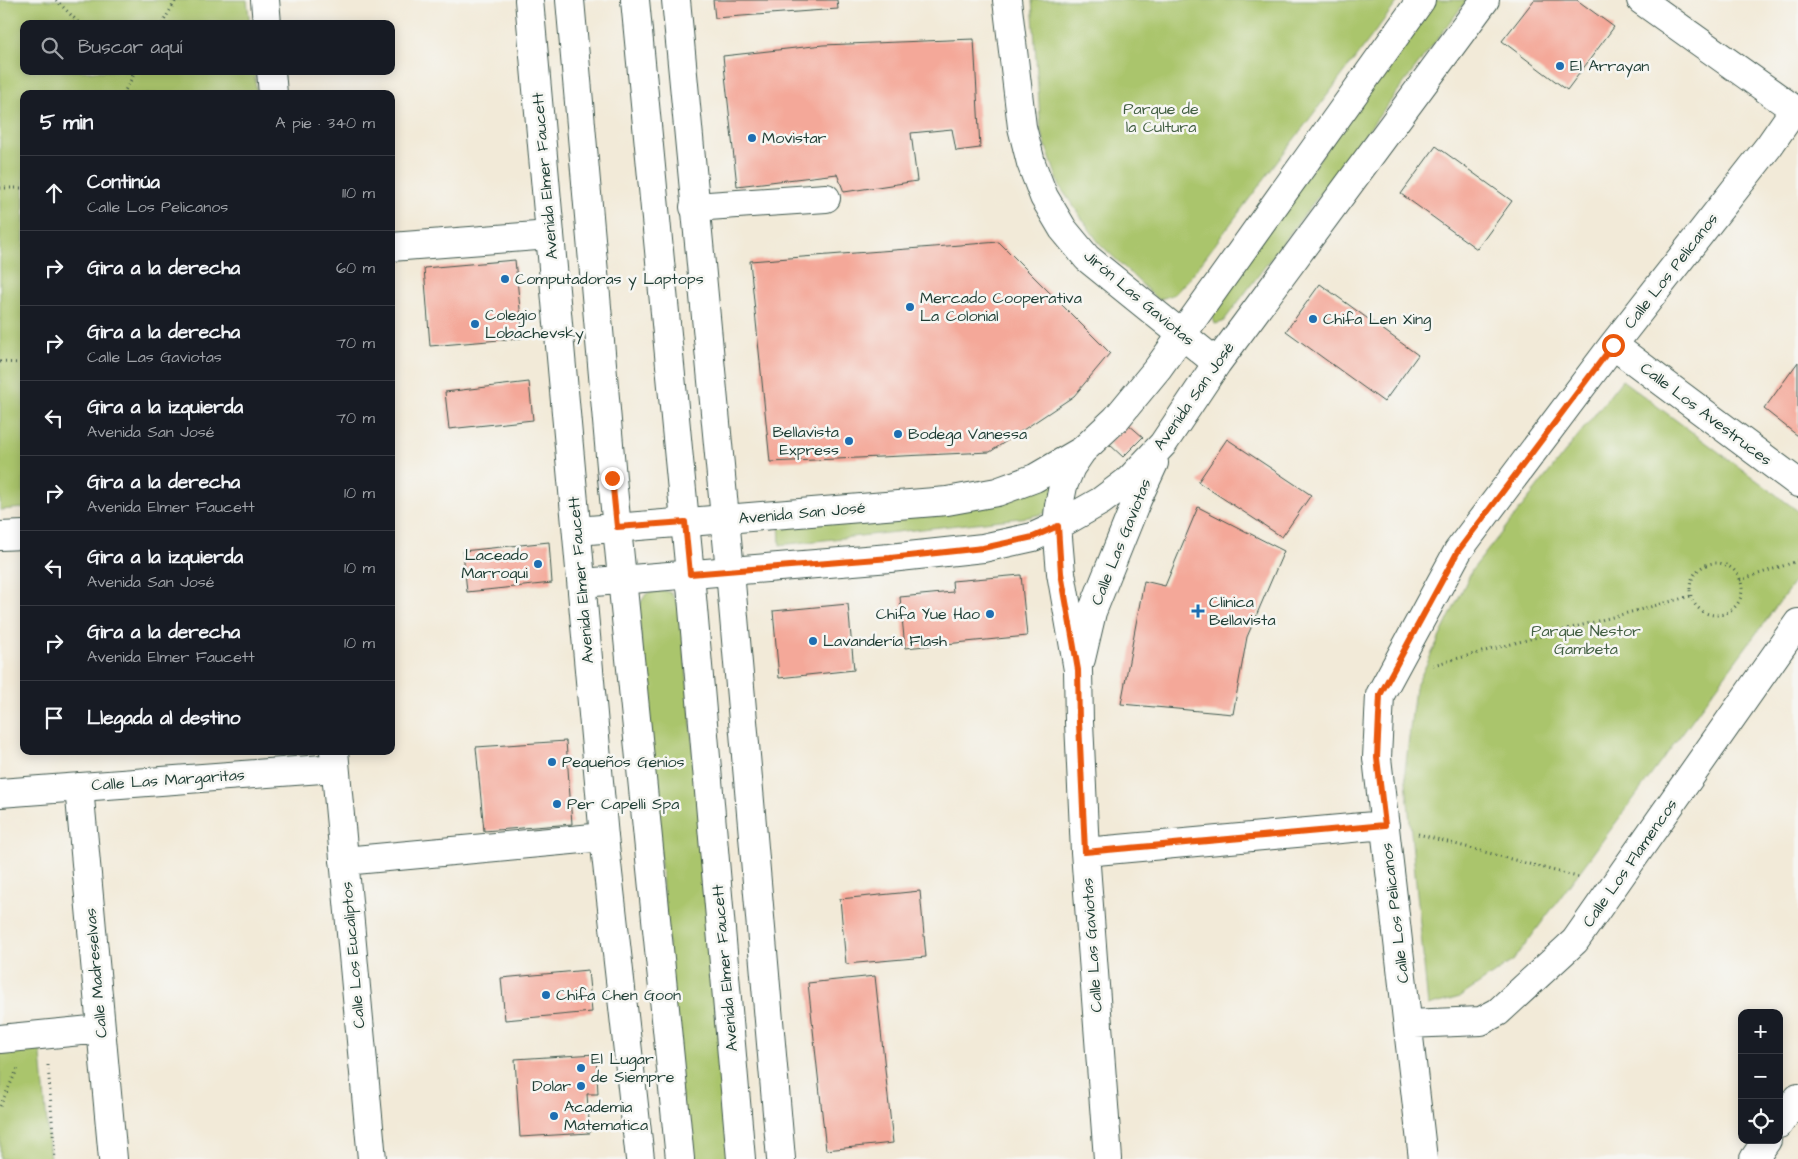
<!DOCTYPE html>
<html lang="es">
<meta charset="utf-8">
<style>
body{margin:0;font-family:"Architects Daughter",sans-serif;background:#20242c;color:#f1f3f6}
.controls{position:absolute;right:15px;bottom:15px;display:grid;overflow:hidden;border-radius:10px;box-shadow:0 2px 12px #0003}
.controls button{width:45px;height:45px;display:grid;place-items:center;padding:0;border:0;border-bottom:1px solid #363941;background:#171b24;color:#f1f3f6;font:25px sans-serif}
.stop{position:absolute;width:15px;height:15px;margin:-11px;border:4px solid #ea580c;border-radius:50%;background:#fff}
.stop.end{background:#ea580c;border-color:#fff;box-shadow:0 1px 5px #0008}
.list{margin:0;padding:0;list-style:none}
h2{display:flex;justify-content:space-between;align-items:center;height:65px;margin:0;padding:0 20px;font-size:21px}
h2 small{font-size:16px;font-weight:400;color:#9ea1a6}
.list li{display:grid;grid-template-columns:32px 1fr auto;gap:15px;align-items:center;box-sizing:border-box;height:75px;padding:0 20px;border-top:1px solid #363941}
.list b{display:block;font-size:19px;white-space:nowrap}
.list p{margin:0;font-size:16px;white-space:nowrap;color:#9ea1a6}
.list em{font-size:16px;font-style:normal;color:#9ea1a6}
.icon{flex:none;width:28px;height:28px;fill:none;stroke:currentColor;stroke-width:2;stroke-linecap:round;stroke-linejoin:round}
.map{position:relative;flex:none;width:1798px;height:1159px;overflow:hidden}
.search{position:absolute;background:#171b24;box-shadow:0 2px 12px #0003;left:20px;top:20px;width:375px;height:55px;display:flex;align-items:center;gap:12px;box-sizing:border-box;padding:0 18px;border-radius:10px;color:#9ea1a6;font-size:19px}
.panel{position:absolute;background:#171b24;box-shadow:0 2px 12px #0003;left:20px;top:90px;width:375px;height:665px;border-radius:10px}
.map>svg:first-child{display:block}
.green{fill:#aac56c;stroke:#648150}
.building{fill:#f4a899}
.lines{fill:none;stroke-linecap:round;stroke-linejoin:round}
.minor-casing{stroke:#3f574d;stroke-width:30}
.major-casing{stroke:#3f574d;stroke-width:30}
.path{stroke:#3f574d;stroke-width:3;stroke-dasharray:1 4;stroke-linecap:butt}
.minor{stroke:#fff;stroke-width:28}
.major{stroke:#fff;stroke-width:28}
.route{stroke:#ea580c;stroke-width:6}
.poi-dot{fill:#1f6fb2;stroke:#f6f6f2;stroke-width:2}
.labels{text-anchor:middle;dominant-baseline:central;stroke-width:5;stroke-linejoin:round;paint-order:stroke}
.poi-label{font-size:16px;fill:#1f3d34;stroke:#f6f6f2;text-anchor:start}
.park-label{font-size:16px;fill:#425f42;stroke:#f6f6f2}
.street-label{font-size:16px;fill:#1f3d34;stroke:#f6f6f2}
</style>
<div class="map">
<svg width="1798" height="1159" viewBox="0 0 1798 1159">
<rect width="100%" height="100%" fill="#f6f6f2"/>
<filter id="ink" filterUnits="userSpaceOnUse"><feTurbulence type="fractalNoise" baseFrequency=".02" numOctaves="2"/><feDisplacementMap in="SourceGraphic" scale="10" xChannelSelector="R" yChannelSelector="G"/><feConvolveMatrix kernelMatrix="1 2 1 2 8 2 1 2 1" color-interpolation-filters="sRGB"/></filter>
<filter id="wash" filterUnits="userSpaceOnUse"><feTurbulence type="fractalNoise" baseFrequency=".0096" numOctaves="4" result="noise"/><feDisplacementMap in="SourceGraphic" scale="20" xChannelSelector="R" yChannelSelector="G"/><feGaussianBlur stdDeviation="1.12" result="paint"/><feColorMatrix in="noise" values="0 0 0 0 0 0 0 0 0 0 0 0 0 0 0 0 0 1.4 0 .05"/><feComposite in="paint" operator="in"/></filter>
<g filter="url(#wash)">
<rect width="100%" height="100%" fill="#f2ead8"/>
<!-- green -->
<path class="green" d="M0,0H247L250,24H24V71H254L257,94H24V508L0,510Z
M1032,0H1399L1192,275L1175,294L1158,300L1099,243L1060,187L1041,132Z
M1435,0H1467L1223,322L1215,324L1209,307L1228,285Z
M1622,380L1798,511V577L1514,960L1460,997L1428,1006L1405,771L1415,688L1472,570Z
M1059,478L1046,513L1029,517L780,545L779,521Z
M660,589L671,593L681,609L729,1159H687L638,607L646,594Z
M40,1043L50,1159H0V1047Z"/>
<g id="blocks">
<!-- building -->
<path class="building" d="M713,0H837L838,9L715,18Z
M1534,0H1577L1614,27L1567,90L1502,41Z
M974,39L980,148L956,151L952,129L911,133L917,181L844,192L837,174L737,186L723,56L823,45Z
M1436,146L1512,201L1477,249L1401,194Z
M999,242L1110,353L1074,396L990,452L770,462L750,261Z
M515,260L523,338L430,346L424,268Z
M1320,284L1418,355L1384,402L1286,331Z
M1798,362V436L1764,409Z
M529,382L533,420L449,429L445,392Z
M1128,424L1143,437L1123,457L1109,444Z
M1227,439L1311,495L1282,537L1198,482Z
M1198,507L1284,551L1247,637L1233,714L1121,704L1144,581L1165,586Z
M549,542L552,583L467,592L463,551Z
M1021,575L1027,636L905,648L900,597L953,592L952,581Z
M848,604L854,670L779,678L773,611Z
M566,741L572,824L484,831L476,747Z
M920,891L926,957L846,964L840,899Z
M588,970L592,1012L505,1020L501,978Z
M875,976L893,1143L826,1150L808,983Z
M596,1054L598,1094H587L590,1133L520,1137L515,1059Z"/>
</g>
</g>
<g filter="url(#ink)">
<use href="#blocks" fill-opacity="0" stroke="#3f574d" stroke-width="1"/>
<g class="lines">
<!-- minor casing -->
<g class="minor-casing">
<path id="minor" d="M265,0L267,24
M1007,0L1022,127L1031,163L1044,197L1063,229L1087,258L1217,363
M1641,0L1798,112
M271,71L273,94
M694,207L826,198
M391,247L550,235
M1613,345L1798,483
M1082,451L1071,467L1063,486L1059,506L1057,526L1061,573L1078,670L1079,722L1085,852L1108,1159
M577,531L947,501L997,492L1035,478L1083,450L1116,419L1158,368L1421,0
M0,536L24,535
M582,583L890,558L983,548L1033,537L1057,526L1101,501L1129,480L1163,444L1217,363L1485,0
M1081,659L1092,612L1137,500L1154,463
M334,751L372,1159
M79,787L113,1159
M0,793L335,768
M1085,852L1385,825
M344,861L604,837
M1408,1024L1481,1021L1498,1012L1575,941L1798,623
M0,1039L101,1029
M1779,1124L1798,1098
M1423,1159L1377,758L1380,695L1458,551L1613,345L1769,146L1794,110
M1754,1159L1767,1140"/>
</g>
<!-- major casing -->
<g class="major-casing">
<path id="major" d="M529,0L604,837L640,1159
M570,0L612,478L680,1159
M635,0L690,574L741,1159
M676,0L730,571L781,1159"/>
</g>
<!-- path -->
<path class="path" d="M56,0L80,24
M162,24L176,0
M128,71L133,76
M123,94L136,71
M0,188H24
M0,362L24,363
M1690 589a26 26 0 1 1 52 0a26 26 0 1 1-52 0Z
M1740,580L1798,561
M1433,665L1691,596
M1418,834L1581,878
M48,1065L55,1159
M0,1106L18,1068"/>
<!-- minor -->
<use href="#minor" class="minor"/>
<!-- major -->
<use href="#major" class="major"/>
</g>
</g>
<g class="lines" filter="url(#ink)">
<!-- route -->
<path class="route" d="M612,478L617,527L685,522L690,574L890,558L983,548L1033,537L1058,526L1061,573L1078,670L1079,722L1085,852L1385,825L1377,758L1380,695L1458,551L1613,345"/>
</g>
<!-- markers -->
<g class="poi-dot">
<circle cx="1560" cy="66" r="5"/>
<circle cx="752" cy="138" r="5"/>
<circle cx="505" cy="279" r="5"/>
<circle cx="910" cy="307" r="5"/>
<circle cx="1313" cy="319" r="5"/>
<circle cx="475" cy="324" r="5"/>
<circle cx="898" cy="434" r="5"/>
<circle cx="849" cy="441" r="5"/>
<circle cx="538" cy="564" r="5"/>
<path d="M1195.5 603.5h5v5h5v5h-5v5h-5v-5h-5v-5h5z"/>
<circle cx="990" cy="614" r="5"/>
<circle cx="813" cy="641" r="5"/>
<circle cx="552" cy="762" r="5"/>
<circle cx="557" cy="804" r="5"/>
<circle cx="546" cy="995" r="5"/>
<circle cx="581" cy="1068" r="5"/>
<circle cx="581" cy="1086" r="5"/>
<circle cx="554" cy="1116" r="5"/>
</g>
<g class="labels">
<!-- poi labels -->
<g class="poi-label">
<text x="1570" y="66">El Arrayan</text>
<text x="762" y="138">Movistar</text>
<text x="515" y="279">Computadoras y Laptops</text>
<text x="920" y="298">Mercado Cooperativa<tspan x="920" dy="18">La Colonial</tspan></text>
<text x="485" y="315">Colegio<tspan x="485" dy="18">Lobachevsky</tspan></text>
<text x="1323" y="319">Chifa Len Xing</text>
<text x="839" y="432" text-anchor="end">Bellavista<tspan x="839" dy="18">Express</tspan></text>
<text x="908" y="434">Bodega Vanessa</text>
<text x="528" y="555" text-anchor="end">Laceado<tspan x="528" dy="18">Marroqui</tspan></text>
<text x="1209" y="602">Clinica<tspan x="1209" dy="18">Bellavista</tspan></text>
<text x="980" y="614" text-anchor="end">Chifa Yue Hao</text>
<text x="823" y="641">Lavandería Flash</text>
<text x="562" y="762">Pequeños Genios</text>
<text x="567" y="804">Per Capelli Spa</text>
<text x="556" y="995">Chifa Chen Goon</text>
<text x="591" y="1059">El Lugar<tspan x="591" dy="18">de Siempre</tspan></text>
<text x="571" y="1086" text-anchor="end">Dolar</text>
<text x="564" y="1107">Academia<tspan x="564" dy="18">Matematica</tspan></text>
</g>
<!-- park labels -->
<g class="park-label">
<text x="1161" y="109">Parque de<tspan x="1161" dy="18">la Cultura</tspan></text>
<text x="1586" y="631">Parque Nestor<tspan x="1586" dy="18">Gambeta</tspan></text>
</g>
<!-- street labels -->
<g class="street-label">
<text transform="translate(545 176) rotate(-95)">Avenida Elmer Faucett</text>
<text transform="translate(1671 271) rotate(-52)">Calle Los Pelicanos</text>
<text transform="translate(1139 298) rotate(40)">Jirón Las Gaviotas</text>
<text transform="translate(1194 396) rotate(-55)">Avenida San José</text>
<text transform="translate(1706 414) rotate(37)">Calle Los Avestruces</text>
<text transform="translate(802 513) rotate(-5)">Avenida San José</text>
<text transform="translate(1121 542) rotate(-68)">Calle Las Gaviotas</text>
<text transform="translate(581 580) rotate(-95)">Avenida Elmer Faucett</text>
<text transform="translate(168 780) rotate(-4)">Calle Las Margaritas</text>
<text transform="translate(1630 863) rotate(-55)">Calle Los Flamencos</text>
<text transform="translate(1395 913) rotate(-97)">Calle Los Pelicanos</text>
<text transform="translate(1092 945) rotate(-94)">Calle Las Gaviotas</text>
<text transform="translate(353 955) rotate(-95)">Calle Los Eucaliptos</text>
<text transform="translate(725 968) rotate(-95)">Avenida Elmer Faucett</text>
<text transform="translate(96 973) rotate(-95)">Calle Madreselvas</text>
</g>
</g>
</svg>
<div class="controls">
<button>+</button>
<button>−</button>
<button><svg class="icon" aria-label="locate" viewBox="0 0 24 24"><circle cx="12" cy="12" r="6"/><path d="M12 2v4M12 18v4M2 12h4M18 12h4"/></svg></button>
</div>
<div class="stop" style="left:1613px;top:345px"></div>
<div class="stop end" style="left:612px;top:478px"></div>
<div class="search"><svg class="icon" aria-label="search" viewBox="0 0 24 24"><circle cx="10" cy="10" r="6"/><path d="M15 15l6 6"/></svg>Buscar aquí</div>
<section class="panel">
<h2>5 min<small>A pie · 340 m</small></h2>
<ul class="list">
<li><svg class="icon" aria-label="ahead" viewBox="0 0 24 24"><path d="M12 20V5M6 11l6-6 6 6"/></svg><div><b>Continúa</b><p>Calle Los Pelicanos</p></div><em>110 m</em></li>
<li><svg class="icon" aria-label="right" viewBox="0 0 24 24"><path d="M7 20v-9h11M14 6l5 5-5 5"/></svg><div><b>Gira a la derecha</b></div><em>60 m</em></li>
<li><svg class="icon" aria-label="right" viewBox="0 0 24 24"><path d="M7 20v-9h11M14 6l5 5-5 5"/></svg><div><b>Gira a la derecha</b><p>Calle Las Gaviotas</p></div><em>70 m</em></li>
<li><svg class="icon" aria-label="left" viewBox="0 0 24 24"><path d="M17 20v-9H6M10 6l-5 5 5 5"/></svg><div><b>Gira a la izquierda</b><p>Avenida San José</p></div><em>70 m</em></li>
<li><svg class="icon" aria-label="right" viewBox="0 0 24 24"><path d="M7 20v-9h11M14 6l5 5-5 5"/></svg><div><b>Gira a la derecha</b><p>Avenida Elmer Faucett</p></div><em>10 m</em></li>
<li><svg class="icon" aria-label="left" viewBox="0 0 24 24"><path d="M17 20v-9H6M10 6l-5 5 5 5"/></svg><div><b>Gira a la izquierda</b><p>Avenida San José</p></div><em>10 m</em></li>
<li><svg class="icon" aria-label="right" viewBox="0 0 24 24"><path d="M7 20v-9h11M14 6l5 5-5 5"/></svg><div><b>Gira a la derecha</b><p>Avenida Elmer Faucett</p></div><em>10 m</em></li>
<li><svg class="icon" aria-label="arrive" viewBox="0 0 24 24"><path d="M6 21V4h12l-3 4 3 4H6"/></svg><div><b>Llegada al destino</b></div></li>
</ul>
</section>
</div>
